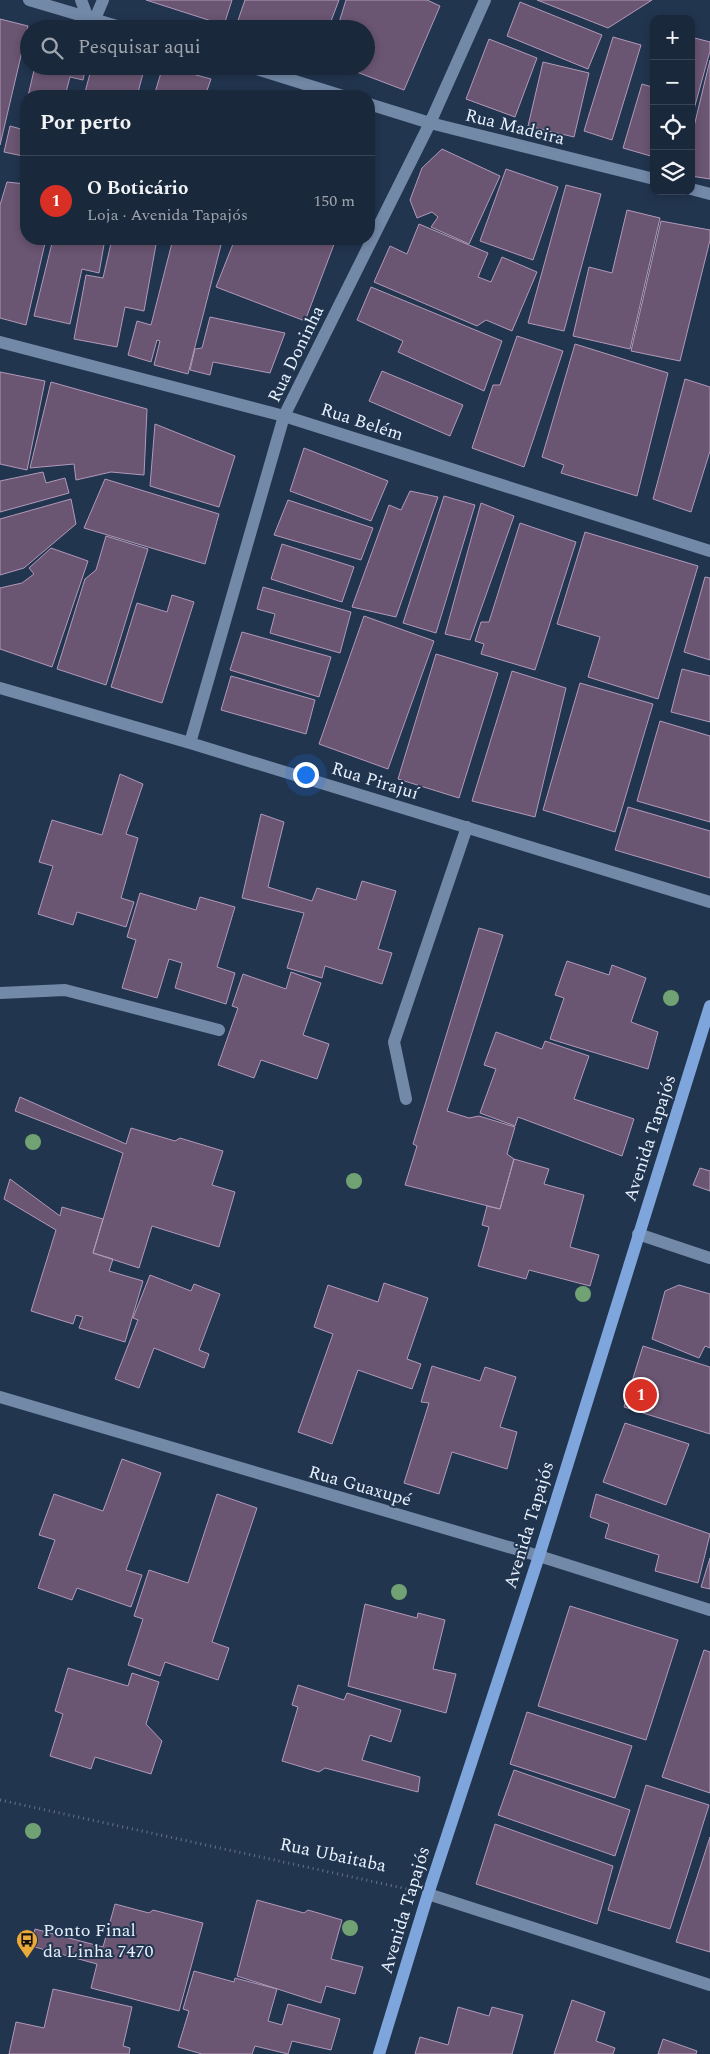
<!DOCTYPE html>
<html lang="pt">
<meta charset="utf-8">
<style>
body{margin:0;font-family:Spectral,serif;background:#233042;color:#f1f3f6}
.controls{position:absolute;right:15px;top:15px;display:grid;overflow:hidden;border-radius:10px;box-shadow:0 2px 8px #0003}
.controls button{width:45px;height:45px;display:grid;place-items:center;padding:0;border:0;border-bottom:1px solid #384455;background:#1a283b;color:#f1f3f6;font:25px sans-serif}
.you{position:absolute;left:305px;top:774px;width:18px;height:18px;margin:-12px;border:4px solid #fff;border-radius:50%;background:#1a73e8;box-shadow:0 0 0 8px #1a73e833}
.badge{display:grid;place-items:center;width:32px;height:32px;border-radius:50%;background:#d93025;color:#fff;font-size:16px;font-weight:700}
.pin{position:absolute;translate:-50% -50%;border:2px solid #fff;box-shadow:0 1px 5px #0006}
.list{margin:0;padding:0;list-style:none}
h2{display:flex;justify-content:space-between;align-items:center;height:65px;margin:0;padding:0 20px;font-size:21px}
h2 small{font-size:16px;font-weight:400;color:#9fa6af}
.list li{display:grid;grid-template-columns:32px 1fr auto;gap:15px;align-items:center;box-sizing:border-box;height:90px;padding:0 20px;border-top:1px solid #384455}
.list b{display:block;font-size:19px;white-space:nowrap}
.list p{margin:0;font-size:16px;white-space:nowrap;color:#9fa6af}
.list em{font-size:16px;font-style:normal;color:#9fa6af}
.icon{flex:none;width:28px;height:28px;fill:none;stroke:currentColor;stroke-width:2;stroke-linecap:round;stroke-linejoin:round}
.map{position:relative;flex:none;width:710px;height:2054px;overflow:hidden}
.search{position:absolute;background:#1a283b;box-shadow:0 2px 8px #0003;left:20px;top:20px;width:355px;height:55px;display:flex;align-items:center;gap:12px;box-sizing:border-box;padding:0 18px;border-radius:28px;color:#9fa6af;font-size:19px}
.panel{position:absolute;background:#1a283b;box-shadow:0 2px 8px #0003;left:20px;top:90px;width:355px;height:155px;border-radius:20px}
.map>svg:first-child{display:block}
.building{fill:#6a5572;stroke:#b199ba}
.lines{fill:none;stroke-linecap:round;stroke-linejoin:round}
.path{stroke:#637389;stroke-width:3;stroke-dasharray:1 4;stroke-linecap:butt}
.minor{stroke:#7389a8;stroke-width:12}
.major{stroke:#7fa6dc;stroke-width:12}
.tree{fill:#71a273}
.labels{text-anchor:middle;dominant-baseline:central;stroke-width:4;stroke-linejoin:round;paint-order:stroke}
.street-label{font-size:18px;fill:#e7f1fe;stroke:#22354f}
.poi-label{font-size:18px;fill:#e7f1fe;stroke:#22354f;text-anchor:start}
</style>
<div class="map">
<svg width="710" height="2054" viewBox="0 0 710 2054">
<rect width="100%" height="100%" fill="#22354f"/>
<!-- building -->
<path class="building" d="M146,0H232L224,25Z
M245,0H339L328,29H235Z
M346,0H427L440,6L404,90L341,66H366V29H337Z
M537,0H652L608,28Z
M520,2L602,35L588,69L507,36Z
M0,19L28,26L0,145Z
M613,37L641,45L612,140L584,131Z
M691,37L710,42V51L691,120Z
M489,39L537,58L515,117L466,99Z
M710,60V179L691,176V139Z
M543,62L589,73L574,137L528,126Z
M35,66H86L83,80L70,77L65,96H28Z
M92,66H145L137,96H84Z
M163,66L211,79L205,96H154Z
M654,82V157L623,148L642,84L652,87Z
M26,105V141L23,156L4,152L10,126L21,129Z
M442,149L500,176L469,244L431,227L438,217L432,212L417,218L410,200L422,168Z
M506,169L558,187L533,260L480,241Z
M7,182L26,184V239H46L26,325L0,318V205Z
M566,185L601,194L564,331L528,323Z
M627,210L660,218L630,349L573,336L589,267L612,273Z
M661,221L710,230V240L680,361L631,351Z
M419,224L488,253L478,277L491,282L502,257L537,272L512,331L486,320L477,326L374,282L390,246L407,254Z
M53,239H105L99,273L82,269L70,324L34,316Z
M112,239H157L144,311L125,307L117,347L74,339L86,275L103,278Z
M173,239H197L221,245L188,374L154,365L160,341L157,340L151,362L128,355L137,321L151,325Z
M235,239H336L305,321L216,287Z
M371,287L502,341L484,391L398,352L403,341L357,320Z
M210,317L285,333L270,373L213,362L210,375L190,370L195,349L202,348Z
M517,336L563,351L524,467L472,448L493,385H500Z
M575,344L668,373L637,496L561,473L564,465L542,457Z
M382,371L463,405L450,436L369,401Z
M0,372L45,381L27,470L0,464Z
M685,379L710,387V451L691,512L653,499Z
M51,382L147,409L144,475L111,472L76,480L74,464L30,468Z
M155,424L235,456L219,507L150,486Z
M304,448L388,481L371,521L290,491Z
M43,472L46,483L65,478L69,493L0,512V481Z
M105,479L219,514L205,564L84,528Z
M410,491L438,497L396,617L352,607L389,505L401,510Z
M444,496L475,505L436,633L403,623Z
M71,499L76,524L24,568L0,575V519Z
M288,500L373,528L361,560L274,535Z
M481,503L514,516L470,640L445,634Z
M520,523L576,542L535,670L481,654L484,644L475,641L481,622H489Z
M585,532L698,566L658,699L588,677L600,637L557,624Z
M106,536L148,549L106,685L57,669L85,579L96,570Z
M282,544L354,567L342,602L271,579Z
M51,548L88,561L52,667L0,649V588L22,583L34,574L29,568Z
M705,577L710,578V660L684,652Z
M263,587L351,612L340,653L270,633L275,614L257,609Z
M172,595L194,602L162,703L111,687L137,603L167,612Z
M364,616L434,641L388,769L319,744Z
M242,632L331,657L319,697L230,670Z
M436,654L498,673L459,798L398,779Z
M682,669L710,676V722L671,712Z
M512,671L566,688L535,817L472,801Z
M231,676L315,700L306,734L221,710Z
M580,683L653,704L615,832L543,810Z
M660,721L710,736V822L637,801Z
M120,774L143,784L126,834L138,838L121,898L134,902L126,927L77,912L73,925L38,914L53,866L39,862L52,820L102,835Z
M628,807L710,831V878L615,850Z
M261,814L284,822L268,887L312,901L317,888L356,900L362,881L396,891L378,949L392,953L382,984L325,966L322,978L287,968L304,913L242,898Z
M140,893L196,910L200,897L235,907L217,967L235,973L226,1004L175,988L182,963L169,959L157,998L122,988L136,940L127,937Z
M479,928L503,935L447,1111L469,1118L479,1116L515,1127L507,1154L514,1159L500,1209L405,1185L417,1146L413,1144Z
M567,961L609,975L612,965L646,978L631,1022L658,1032L648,1069L550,1039L564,998L555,995Z
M291,972L321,983L303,1035L329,1044L317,1079L261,1060L254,1078L218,1065L238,1008L232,1006L243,974L286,989Z
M496,1032L542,1049L545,1041L589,1056L574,1099L634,1119L622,1156L518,1117L515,1126L480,1113L496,1069L484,1065Z
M20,1097L126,1144L131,1128L175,1141L180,1138L223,1151L212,1185L235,1192L219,1247L152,1226L139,1268L93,1253L123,1153L15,1111Z
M514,1159L549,1169L544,1184L584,1195L570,1247L599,1255L590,1286L529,1270L526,1279L478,1266L489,1227L482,1225L487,1206L500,1209Z
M700,1168L710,1171V1191L693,1185Z
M10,1179L60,1216L62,1207L103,1219L93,1253L113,1259L109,1271L143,1281L125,1342L79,1328L83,1317L76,1315L73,1324L31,1311L56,1230L4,1199Z
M150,1275L191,1291L194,1284L220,1294L199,1350L209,1354L204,1368L154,1348L139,1388L115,1379L138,1320L133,1318Z
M384,1283L428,1298L407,1359L421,1364L412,1389L358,1370L332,1444L298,1432L333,1334L314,1327L328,1285L378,1302Z
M679,1285L710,1294V1348L705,1346L699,1358L652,1339L665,1291Z
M643,1346L710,1367V1434L624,1407Z
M432,1366L480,1381L485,1367L516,1377L500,1427L517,1432L507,1469L452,1452L439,1494L404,1483L429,1403L421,1402Z
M625,1423L689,1444L666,1505L603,1482Z
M122,1459L161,1473L126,1570L142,1575L131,1607L77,1588L72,1600L38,1588L55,1540L39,1535L54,1494L103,1511Z
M217,1494L257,1508L212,1642L229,1648L218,1680L165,1662L160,1676L128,1665L143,1619L134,1616L149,1570L188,1583Z
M596,1494L710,1534L698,1583L655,1571L659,1555L605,1538L609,1524L590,1517Z
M710,1558V1589L701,1587Z
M365,1604L417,1618L418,1613L445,1620L433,1669L456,1674L446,1713L348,1686Z
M570,1606L678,1640L646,1740L538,1706Z
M704,1650L710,1652V1793L662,1777Z
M68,1668L128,1686L132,1673L159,1682L146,1724L162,1741L151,1774L95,1757L91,1769L50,1756L63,1714L55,1711Z
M298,1685L344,1700L347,1693L401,1710L391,1742L370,1735L362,1760L420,1777L418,1792L325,1768L319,1772L282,1761L298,1707L292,1705Z
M527,1712L632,1746L615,1798L510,1764Z
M514,1770L630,1810L615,1856L498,1815Z
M646,1785L709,1805L670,1929L608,1910Z
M495,1824L613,1866L597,1924L476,1884Z
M710,1837V1952L676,1942Z
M257,1900L304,1913L308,1910L342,1920L331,1959L363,1967L355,1994L326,1986L321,2003L237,1976Z
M115,1904L149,1913L153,1910L203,1923L179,2011L91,1988L97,1964L31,1946L35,1929L103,1947Z
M194,1971L234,1982L235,1978L277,1989L268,2021L282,2025L288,2004L340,2019L331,2050L292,2041L288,2054L255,2046L252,2054H202L178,2047L189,2011L183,2009Z
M53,1989L132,2007L123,2046L130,2048L129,2054H9L16,2022L44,2028Z
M572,2000L605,2012L596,2041L615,2048L613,2054H554Z
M458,2007L489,2016L492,2007L523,2015L512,2054H415L420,2037L448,2045Z
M663,2039L697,2051L696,2054H658Z"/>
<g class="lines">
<!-- path -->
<path class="path" d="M0,1800L407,1889"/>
<!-- minor -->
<path class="minor" d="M29,0L127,29
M81,0L88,18
M95,19L103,0
M247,66L343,96
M369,104L430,123L654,179
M691,189L710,194
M0,342L284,416L710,551
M0,688L190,743L710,902
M190,743L284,416L430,123L485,0
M0,993L65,990L219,1030
M406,1099L394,1042L467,827
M638,1234L710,1258
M0,1397L539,1556L710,1610
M428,1894L710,1985"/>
<!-- major -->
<path class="major" d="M379,2054L428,1894L539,1556L710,1006"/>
</g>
<!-- trees -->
<g class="tree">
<circle cx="671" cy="998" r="8"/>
<circle cx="33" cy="1142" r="8"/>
<circle cx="354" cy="1181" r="8"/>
<circle cx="583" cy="1294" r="8"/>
<circle cx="399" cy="1592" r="8"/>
<circle cx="33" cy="1831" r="8"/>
<circle cx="350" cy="1928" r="8"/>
</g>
<!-- icons -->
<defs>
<g id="bus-pin" transform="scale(1.125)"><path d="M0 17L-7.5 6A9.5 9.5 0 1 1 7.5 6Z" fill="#eba939" stroke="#22354f"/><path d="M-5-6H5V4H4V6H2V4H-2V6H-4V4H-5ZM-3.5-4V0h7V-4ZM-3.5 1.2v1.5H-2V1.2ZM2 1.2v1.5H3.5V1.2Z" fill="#111"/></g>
</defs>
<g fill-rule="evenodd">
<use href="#bus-pin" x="27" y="1940"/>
</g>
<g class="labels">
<!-- street labels -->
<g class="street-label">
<text transform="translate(515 127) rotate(14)">Rua Madeira</text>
<text transform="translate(296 354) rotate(-64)">Rua Doninha</text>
<text transform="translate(362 422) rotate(18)">Rua Belém</text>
<text transform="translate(375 781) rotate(17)">Rua Pirajuí</text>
<text transform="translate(650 1138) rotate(-72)">Avenida Tapajós</text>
<text transform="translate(360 1486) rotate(16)">Rua Guaxupé</text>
<text transform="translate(529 1525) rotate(-73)">Avenida Tapajós</text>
<text transform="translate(333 1855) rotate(12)">Rua Ubaitaba</text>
<text transform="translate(405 1910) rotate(-73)">Avenida Tapajós</text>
</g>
<!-- poi labels -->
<g class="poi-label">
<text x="43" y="1930">Ponto Final<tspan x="43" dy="21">da Linha 7470</tspan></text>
</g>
</g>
</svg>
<div class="controls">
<button>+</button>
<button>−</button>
<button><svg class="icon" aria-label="locate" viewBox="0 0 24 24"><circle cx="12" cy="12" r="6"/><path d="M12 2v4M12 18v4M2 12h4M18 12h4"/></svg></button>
<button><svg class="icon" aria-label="layers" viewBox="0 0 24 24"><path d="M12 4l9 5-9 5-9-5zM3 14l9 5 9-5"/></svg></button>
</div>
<div class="you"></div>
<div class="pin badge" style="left:641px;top:1395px">1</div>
<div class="search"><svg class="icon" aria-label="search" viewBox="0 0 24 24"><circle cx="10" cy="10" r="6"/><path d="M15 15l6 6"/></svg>Pesquisar aqui</div>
<section class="panel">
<h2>Por perto<small></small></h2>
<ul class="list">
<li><span class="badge">1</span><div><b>O Boticário</b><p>Loja · Avenida Tapajós</p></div><em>150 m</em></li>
</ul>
</section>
</div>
